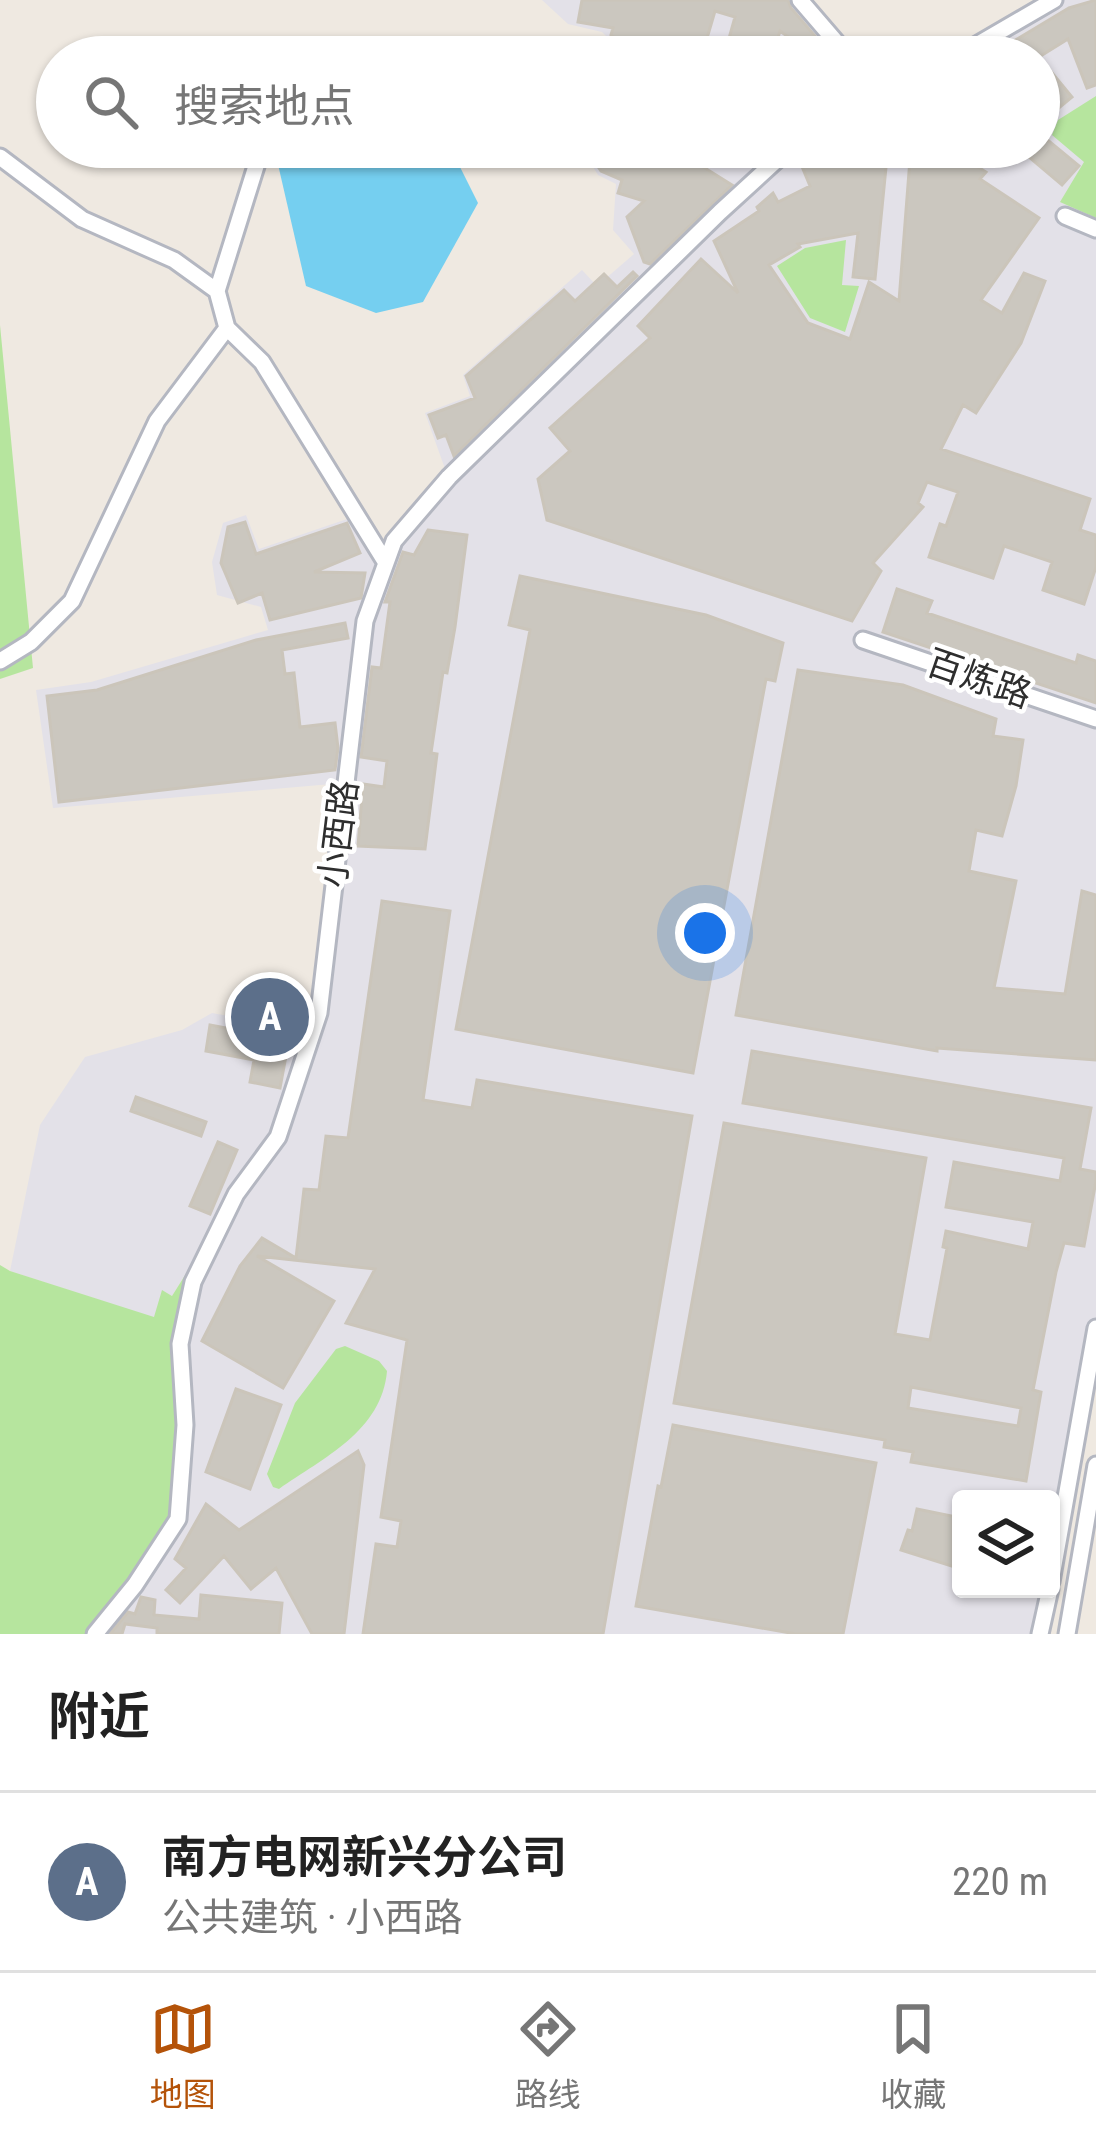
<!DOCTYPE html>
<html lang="zh">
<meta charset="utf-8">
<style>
body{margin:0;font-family:"Roboto Condensed","Noto Sans SC",sans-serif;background:#f2f2f2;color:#222}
.controls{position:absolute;right:36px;bottom:36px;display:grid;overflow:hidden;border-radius:12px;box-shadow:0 3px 9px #0004}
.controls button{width:108px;height:108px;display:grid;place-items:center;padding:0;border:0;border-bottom:3px solid #e0e0e0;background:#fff;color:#222;font:60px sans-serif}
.you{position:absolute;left:705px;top:933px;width:42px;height:42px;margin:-30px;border:9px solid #fff;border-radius:50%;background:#1a73e8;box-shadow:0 0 0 18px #1a73e833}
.badge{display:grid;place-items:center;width:78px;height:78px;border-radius:50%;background:#b45309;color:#fff;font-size:39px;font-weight:700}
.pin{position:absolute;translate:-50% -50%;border:6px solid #fff;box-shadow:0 3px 12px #0006}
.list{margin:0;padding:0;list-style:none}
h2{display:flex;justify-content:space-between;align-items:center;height:156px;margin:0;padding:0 48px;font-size:51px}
h2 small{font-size:39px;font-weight:400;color:#767676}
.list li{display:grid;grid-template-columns:78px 1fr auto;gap:36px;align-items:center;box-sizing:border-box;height:180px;padding:0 48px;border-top:3px solid #e0e0e0}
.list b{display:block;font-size:45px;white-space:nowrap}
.list p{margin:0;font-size:39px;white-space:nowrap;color:#767676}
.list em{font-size:39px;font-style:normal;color:#767676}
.icon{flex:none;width:66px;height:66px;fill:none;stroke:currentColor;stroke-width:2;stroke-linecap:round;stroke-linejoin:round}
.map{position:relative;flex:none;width:1096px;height:1634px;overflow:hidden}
.search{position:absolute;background:#fff;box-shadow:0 3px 9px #0004;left:36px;right:36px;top:36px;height:132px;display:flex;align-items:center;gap:30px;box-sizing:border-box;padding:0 42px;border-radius:66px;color:#767676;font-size:45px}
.sheet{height:336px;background:#fff}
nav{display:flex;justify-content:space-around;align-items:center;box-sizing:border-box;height:168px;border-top:3px solid #e0e0e0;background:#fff;font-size:33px;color:#767676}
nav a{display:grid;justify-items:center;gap:6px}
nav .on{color:#b45309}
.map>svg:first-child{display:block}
.industrial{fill:#e3e1e8}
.green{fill:#b6e59e}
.water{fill:#75cff0}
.building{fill:#cbc7bf;stroke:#cbc5ba;stroke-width:3;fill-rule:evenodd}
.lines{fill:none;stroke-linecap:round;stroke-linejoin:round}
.minor-casing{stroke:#b4b7c1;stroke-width:21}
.minor{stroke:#fff;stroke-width:15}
.labels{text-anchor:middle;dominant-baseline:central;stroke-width:9;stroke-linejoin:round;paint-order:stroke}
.street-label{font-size:36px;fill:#2e2e2e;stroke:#fff}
</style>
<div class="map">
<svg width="1096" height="1634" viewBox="0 0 1096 1634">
<rect width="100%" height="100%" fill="#efe9e1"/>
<!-- industrial -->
<path class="industrial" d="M542,0H800L849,57H627L602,32L568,24Z
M1054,0H1096V1363L1051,1579V1499H961V1589H1049L1040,1634H95L180,1344L193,1282L227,1210L172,1296L163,1291L154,1318L10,1271L40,1125L85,1057L182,1030L212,1013L312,1031L343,783L53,808L36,690L91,682L268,630L261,607L217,595L212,562L223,523L246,515L259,549L350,518L366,546L379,559L448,477L425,413L470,396L463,375L582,270L597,286L634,254L613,230L616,184L598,175L581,147H1039V57H956Z"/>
<!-- green -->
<path class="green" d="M1096,96V218L1060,202L1084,162L1052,135L1058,120Z
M846,240L842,285L859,286L845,332L810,318L777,266L805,248Z
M0,325L33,668L0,679Z
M236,1194L193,1282L180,1343L178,1519L95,1634H0V1265L10,1271L154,1317L162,1290L172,1296Z
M345,1346L379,1361L387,1371C382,1431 323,1458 279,1489L273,1487L267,1474L295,1403L336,1349Z"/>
<!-- water -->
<path class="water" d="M274,147H431L458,163L478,203L423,302L376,313L306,286Z"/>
<!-- building -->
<path class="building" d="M582,0H788L791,8L833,57H816L780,31L772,57H734L738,45L728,42L735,17L715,11L705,45L699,43L695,57H639L611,35L613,28L578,22Z
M1096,0V85L1087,88L1068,39L1039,57H987L1069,8Z
M1039,57L1072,97L1048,117L1039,106Z
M1039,133L1079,166L1062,185L1017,147H1039Z
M585,147H707L700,165L732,185L650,264L644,262L627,217L644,201L618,193L622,180L601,171Z
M810,147H888L875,279L853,277L858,233L798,244L800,247L769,265L808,323L850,339L869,282L899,301L910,159L926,147H985L970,162L986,172L980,179L1039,218L981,300L1002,313L1024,273L1045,281L1021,343L976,413L963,405L941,449L1090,499L1080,530L1096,535V567L1084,604L1043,590L1052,562L1004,546L993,578L929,557L940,524L946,526L958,492L927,482L918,503L923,507L873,563L881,571L852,621L547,520L538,479L570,451L550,428L650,338L638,326L701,259L738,293L714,241L759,211L757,207L773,193L778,202L810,186L798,157Z
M633,272L637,276L454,456L446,435L438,438L429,415L475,398L466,376L564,290L575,301L604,274L617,287Z
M245,522L256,554L347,523L360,553L314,572L365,573L361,598L270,620L262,593L238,603L221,563L228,527Z
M428,530L467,535L455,627L447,673L443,672L431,753L437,754L425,849L358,846L363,784L384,787L387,761L361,757L372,667L381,668L390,602H385L403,552L414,555Z
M520,576L706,615L783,643L775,681L766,679L693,1073L456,1029L530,630L509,625Z
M897,589L932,601L927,613L1076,663L1078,655L1096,661V703L883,632Z
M345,623L348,638L282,650L285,674L294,673L300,727L335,723L338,748L335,770L59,802L47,696L97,690L256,640Z
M798,670L903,685L996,719L993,736L1023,740L1016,786L1002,836L976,830L969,871L1016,881L994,988L1065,994L1082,891L1096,895V1060L937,1048V1051L736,1015Z
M382,901L450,911L423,1100L472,1108L477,1080L692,1116L603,1634H363L376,1544L397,1547L401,1521L381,1517L407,1340L346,1323L375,1269L257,1256L334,1301L283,1388L202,1341L240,1266L262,1238L296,1258L304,1189L319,1190L326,1136L348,1138Z
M210,1025L289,1040L280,1088L250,1082L254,1060L206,1051Z
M752,1051L1091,1108L1080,1169L1096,1172V1181L1084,1246L1064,1243L1056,1272L1033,1390L1041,1392L1026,1481L911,1462L913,1452L884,1447L885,1440L674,1403L724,1123L926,1158L895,1334L930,1340L947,1248L943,1247L946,1231L1028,1249L1033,1222L946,1207L954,1162L1060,1181L1064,1158L743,1103ZM911,1387L1021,1408L1018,1426L908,1408Z
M136,1097L206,1122L201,1136L131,1111Z
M218,1142L237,1150L210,1214L190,1206Z
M236,1389L281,1405L250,1489L206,1472Z
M673,1425L876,1463L843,1634H796L636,1606L658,1486L661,1487Z
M358,1451L364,1465L344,1634H312L276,1568L251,1589L224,1556L180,1603L166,1590L186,1568L175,1559L206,1504L239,1530Z
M917,1509L961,1518V1569L901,1550L908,1530L912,1531Z
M201,1595L282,1603L279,1634H157V1628L125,1624L122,1634H110L128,1612L135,1614L141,1597L155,1600L154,1615L199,1619Z"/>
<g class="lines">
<!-- minor casing -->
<g class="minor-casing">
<path id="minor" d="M800,0L849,57
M387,57L406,54L436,57
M956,57L1054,0
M262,147L217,291L227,328L262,362L386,563
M734,147L777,160
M0,157L82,219L174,260L217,291
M1065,216L1096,229
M863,640L1096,719
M0,661L31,642L72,601L157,421L227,328
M1051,1582L1096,1328
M95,1634L135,1585L178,1519L185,1425L180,1344L193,1282L236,1194L278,1137L319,1013L365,621L394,541L449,477L720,212L791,147
M1040,1634L1050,1589
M1067,1634L1096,1465"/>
</g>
<!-- minor -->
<use href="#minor" class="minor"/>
</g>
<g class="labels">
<!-- street labels -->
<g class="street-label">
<text transform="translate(979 679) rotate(19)">百炼路</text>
<text transform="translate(339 834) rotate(-83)">小西路</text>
</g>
</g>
</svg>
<div class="controls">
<button><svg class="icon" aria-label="layers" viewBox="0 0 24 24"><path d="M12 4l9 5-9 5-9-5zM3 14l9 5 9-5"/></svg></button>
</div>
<div class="you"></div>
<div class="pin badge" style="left:270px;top:1017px;background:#5c6f8a">A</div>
<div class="search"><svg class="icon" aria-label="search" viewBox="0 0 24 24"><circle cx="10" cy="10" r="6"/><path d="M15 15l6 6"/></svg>搜索地点</div>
</div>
<section class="sheet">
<h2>附近<small></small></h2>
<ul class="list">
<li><span class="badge" style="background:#5c6f8a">A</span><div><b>南方电网新兴分公司</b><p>公共建筑 · 小西路</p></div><em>220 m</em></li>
</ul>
</section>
<nav>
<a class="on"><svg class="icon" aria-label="map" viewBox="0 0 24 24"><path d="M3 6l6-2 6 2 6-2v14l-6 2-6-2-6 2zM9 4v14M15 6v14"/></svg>地图</a>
<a><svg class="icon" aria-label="directions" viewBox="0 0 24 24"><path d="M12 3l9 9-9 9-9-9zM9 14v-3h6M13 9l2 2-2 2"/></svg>路线</a>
<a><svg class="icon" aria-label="saved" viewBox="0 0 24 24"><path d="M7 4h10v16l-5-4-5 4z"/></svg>收藏</a>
</nav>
